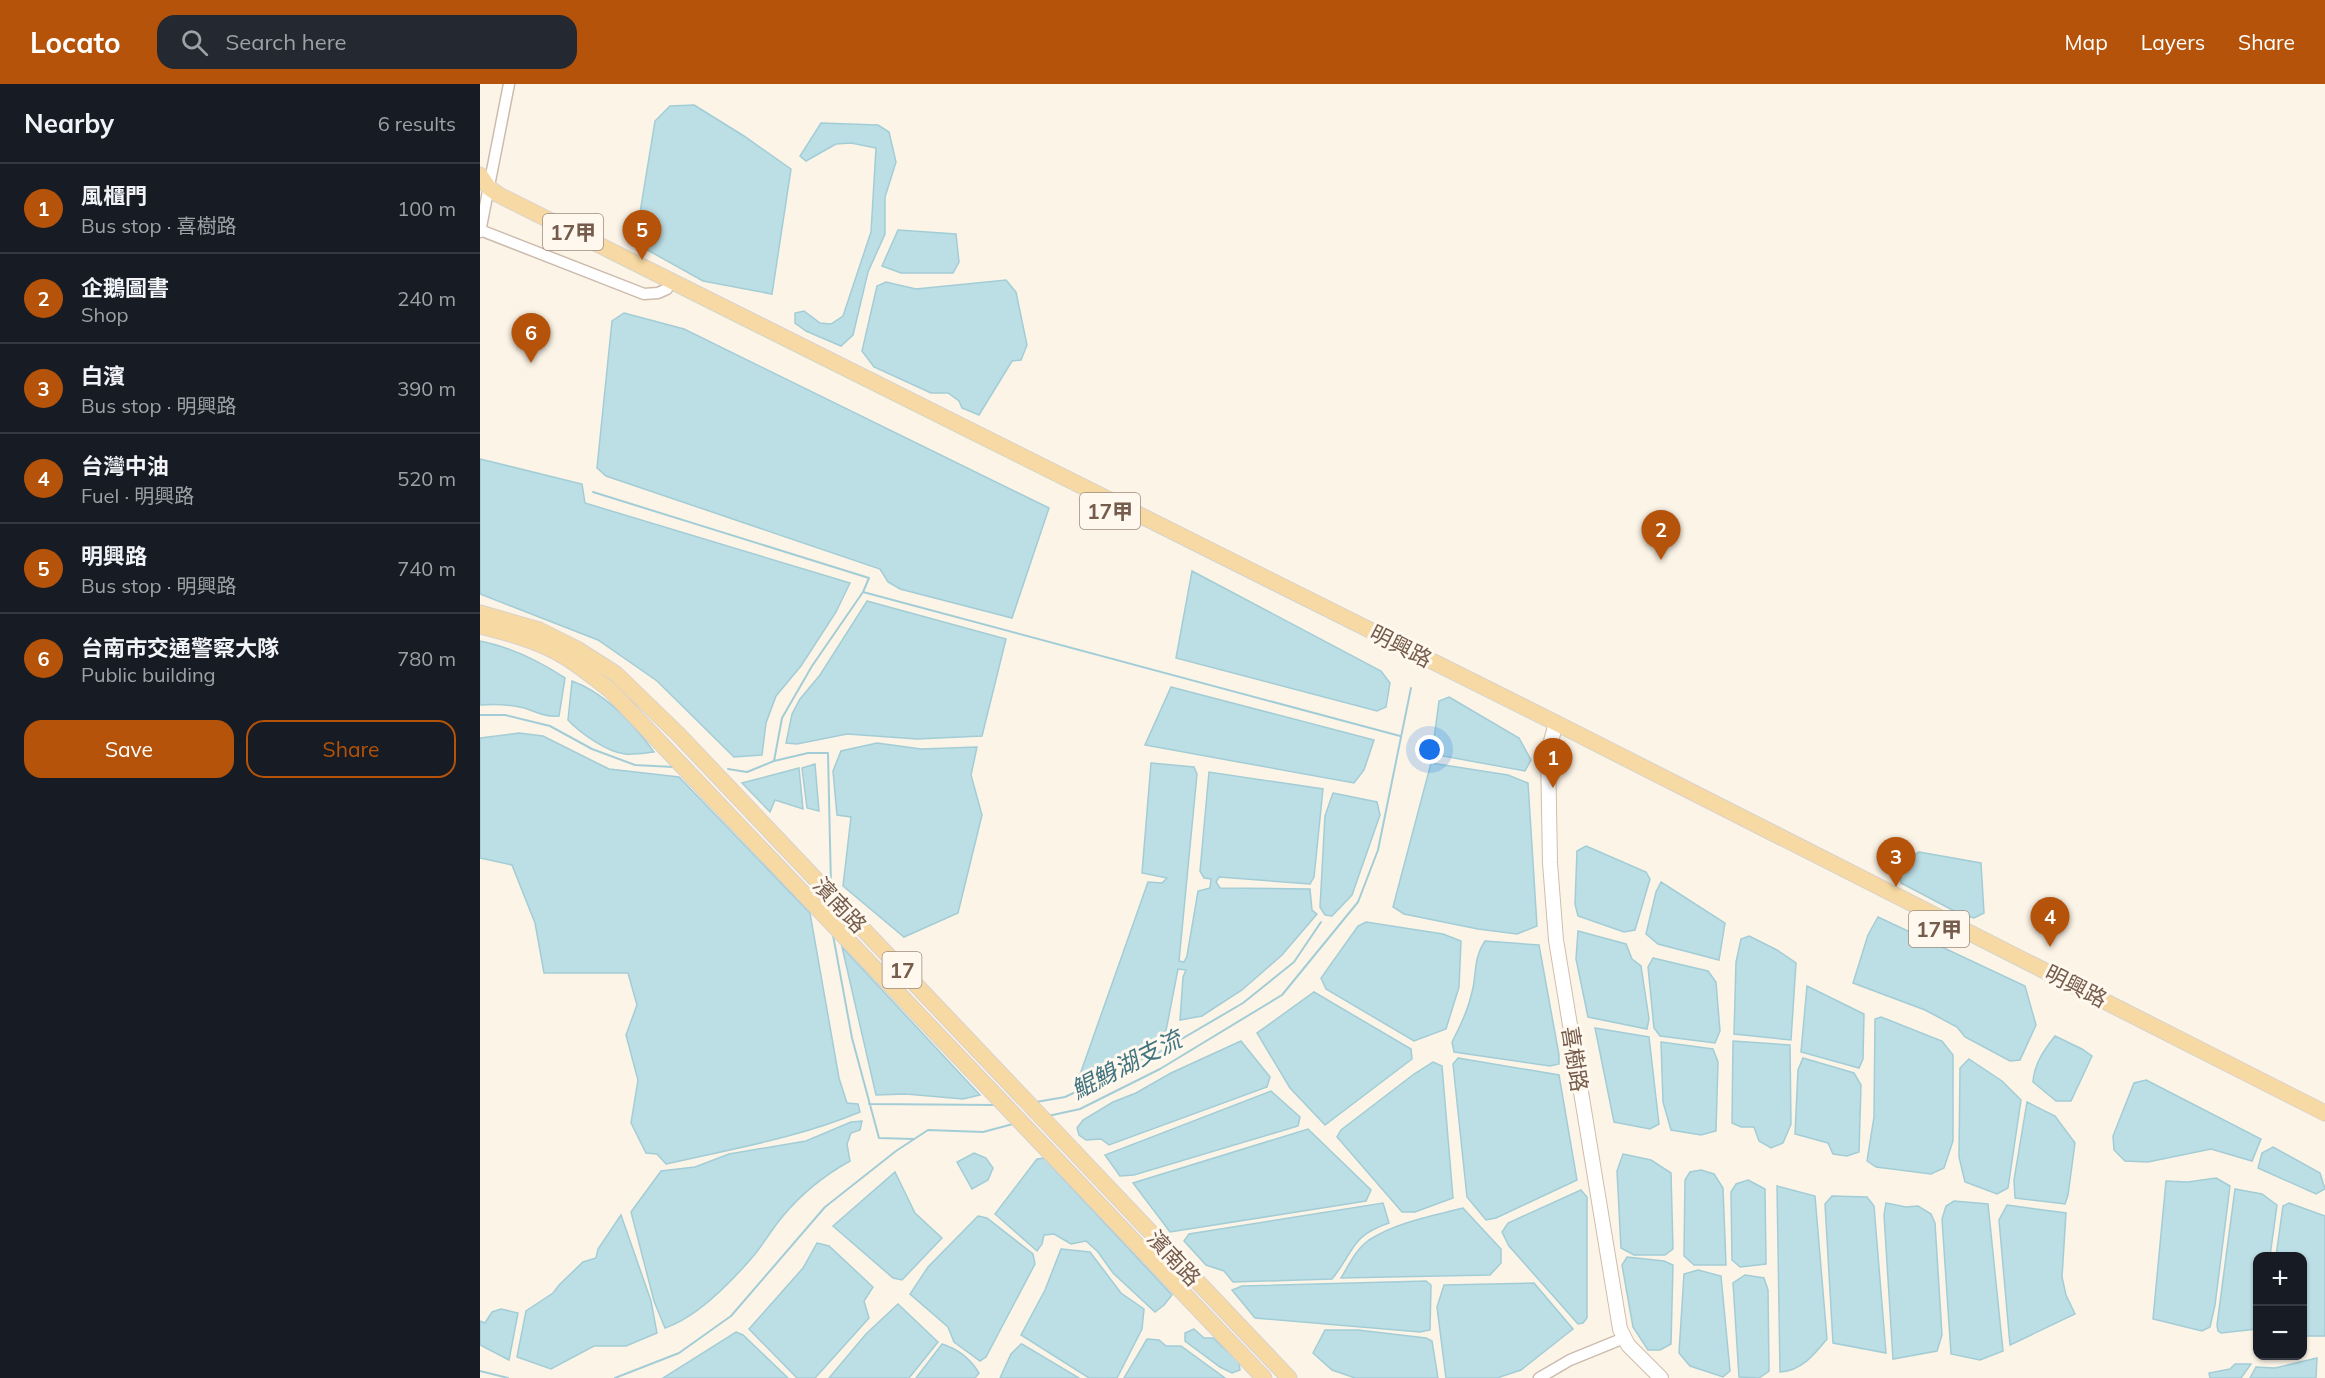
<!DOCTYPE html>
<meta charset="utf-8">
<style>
body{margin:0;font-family:Mulish,"Noto Sans TC",sans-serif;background:#242831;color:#f1f3f6}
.controls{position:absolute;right:18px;bottom:18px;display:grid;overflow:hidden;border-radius:12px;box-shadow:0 2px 4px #0004}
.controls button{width:54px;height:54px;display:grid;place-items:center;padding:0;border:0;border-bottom:2px solid #363941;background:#171b24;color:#f1f3f6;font:30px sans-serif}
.you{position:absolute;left:950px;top:666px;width:21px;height:21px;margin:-15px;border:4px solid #fff;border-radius:50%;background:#1a73e8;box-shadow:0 0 0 9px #1a73e833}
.badge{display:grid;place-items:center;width:39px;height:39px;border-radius:50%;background:#b45309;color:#fff;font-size:20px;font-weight:700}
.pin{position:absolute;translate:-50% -50px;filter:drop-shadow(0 2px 3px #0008)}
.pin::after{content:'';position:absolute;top:32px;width:21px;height:18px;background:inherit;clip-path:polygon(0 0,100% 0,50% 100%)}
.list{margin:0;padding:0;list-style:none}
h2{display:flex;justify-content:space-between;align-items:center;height:78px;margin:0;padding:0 24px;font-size:26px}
h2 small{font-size:20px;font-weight:400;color:#9ea1a6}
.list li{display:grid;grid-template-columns:39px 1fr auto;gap:18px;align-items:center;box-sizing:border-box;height:90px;padding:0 24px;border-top:2px solid #363941}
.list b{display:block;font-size:22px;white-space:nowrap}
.list p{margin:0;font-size:20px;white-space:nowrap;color:#9ea1a6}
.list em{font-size:20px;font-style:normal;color:#9ea1a6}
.actions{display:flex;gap:12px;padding:18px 24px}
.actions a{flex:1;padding:14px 0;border:2px solid #b45309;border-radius:18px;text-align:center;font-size:21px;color:#b45309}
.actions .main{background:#b45309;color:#fff}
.icon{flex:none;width:33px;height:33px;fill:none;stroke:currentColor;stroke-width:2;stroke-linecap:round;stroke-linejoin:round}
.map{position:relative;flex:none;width:1845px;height:1294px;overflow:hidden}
header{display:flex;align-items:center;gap:36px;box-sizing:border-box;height:84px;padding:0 30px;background:#b45309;color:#fff}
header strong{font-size:28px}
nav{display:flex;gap:33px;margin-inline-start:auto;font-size:21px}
.search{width:420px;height:54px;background:#242831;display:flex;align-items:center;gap:15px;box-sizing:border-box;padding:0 21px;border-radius:18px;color:#9ea1a6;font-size:22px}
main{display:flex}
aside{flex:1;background:#171b24}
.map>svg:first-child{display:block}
.water{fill:#bcdee5;stroke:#a3cdd6;stroke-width:1.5}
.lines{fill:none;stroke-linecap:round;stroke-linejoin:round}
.stream{stroke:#a3cdd6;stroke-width:2}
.street-casing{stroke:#cdbcae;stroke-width:13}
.secondary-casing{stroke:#d0bdab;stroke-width:16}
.primary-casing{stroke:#d8d1cd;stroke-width:17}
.street{stroke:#fff;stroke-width:10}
.secondary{stroke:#fff;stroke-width:14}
.primary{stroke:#f7daa3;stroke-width:15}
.labels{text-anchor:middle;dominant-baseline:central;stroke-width:6;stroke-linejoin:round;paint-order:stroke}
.shield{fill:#fef8ee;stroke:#9e8b7d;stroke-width:1.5}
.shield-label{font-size:21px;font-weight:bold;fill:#755c4c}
.street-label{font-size:22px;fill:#755c4c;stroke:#fef8ee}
.water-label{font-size:24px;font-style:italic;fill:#437580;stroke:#fef8ee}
</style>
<header>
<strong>Locato</strong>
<div class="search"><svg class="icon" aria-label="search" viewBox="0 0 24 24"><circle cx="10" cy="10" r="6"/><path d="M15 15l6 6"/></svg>Search here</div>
<nav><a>Map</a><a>Layers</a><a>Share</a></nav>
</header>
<main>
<aside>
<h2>Nearby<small>6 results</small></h2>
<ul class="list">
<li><span class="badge">1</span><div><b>風櫃門</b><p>Bus stop · 喜樹路</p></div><em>100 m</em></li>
<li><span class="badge">2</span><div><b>企鵝圖書</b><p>Shop</p></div><em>240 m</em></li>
<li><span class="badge">3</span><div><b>白濱</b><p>Bus stop · 明興路</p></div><em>390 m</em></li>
<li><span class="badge">4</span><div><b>台灣中油</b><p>Fuel · 明興路</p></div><em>520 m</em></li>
<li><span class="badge">5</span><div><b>明興路</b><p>Bus stop · 明興路</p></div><em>740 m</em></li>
<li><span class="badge">6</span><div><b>台南市交通警察大隊</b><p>Public building</p></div><em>780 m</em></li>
</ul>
<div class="actions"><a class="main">Save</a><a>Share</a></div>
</aside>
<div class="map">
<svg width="1845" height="1294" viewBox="0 0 1845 1294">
<rect width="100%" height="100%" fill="#fcf4e7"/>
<!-- water -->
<path class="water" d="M214,21L264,52L311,85L292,210L223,197L155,159L175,37L190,22Z
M341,39L398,41L409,48L416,78L405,113V150L388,188L373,251L361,262L326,247L315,239V229L324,227L340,239L351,240L363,232L391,148L396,64L371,59L356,60L326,77L320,72Z
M418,146L476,150L479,178L473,189H421L402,182Z
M526,196L536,208L547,261L541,276L532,277L499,331L482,324L479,317L468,309H451L394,283L382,267L397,202L406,198L436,205Z
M144,229L204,245L569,424L532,534L420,505L408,498L400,485L126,392L117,384L132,237Z
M0,375L102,400L105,419L370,499L356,528L321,582L296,612L286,639L282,671L254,673L177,597L118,556L0,510Z
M712,487L901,587L910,599L906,623L897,627L696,574Z
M387,517L526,555L502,652L437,655L367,650L317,660L306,659L312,630L320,615L340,591Z
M0,557C31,563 59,577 85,594L79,632C66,633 61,630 50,626C34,620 17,620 0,621Z
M92,597C125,609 153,639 174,668C165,669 155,671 145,670C127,668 100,649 88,636Z
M691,603L894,656L884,686L874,699L665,661Z
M969,613L1039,654L1051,676L1045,687L952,670L959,617Z
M39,649L63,652L129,685L199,693L330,829L359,994L367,1019L378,1020L380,1028C318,1054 251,1065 186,1080L177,1070L166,1069L151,1039L158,996L146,951L157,921L148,889H64L55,839L32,781L0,774V654Z
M397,659L441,665L497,663L491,691L502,731L478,829L424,853L363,802L371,733L357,731L353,687L361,667Z
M671,679L714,683L717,690L699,877L704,878L707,872L718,807L730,804L731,795L724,794L720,787L729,688L843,705L834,793L830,800L739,793L736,798L740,804L830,805L832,826L837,830L802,871L762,906L722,932L700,936L703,893L706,886L698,885L686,947L674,959L655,969L637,973L597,999L668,798L682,799L687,794L662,789Z
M951,679L1028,691L1048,699L1057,842L1037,850L998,845L924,830L913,823Z
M335,680L339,727L327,724L322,684Z
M319,684L323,725L295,716L290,728L262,699Z
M853,709L897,718L900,731L872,811L852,832L845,831L840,823L845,732Z
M1106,762L1166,788L1170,795L1155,846L1144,848L1098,832L1095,820L1097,767Z
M1439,768L1501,779L1504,829L1494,834L1480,830L1421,799C1420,782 1425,777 1439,768Z
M1181,798L1245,839L1239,876L1178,860L1166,850L1176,808Z
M1398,833L1545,902L1556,941L1540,976L1530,977L1485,953L1477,943L1445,926L1373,899L1388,851Z
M886,838L963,850L981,857L979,903L966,945L934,957L846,905L841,894L878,842Z
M1098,847L1146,860L1152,875L1161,882L1169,935L1167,945L1108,933L1096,875Z
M1269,852L1297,866L1316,879L1311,956L1254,950L1256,878L1261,855Z
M1005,857L1059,861L1079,971V980L1070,982L974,968L972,958C980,943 988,926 992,908C997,890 993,874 1005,857Z
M362,863L500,1011L483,1015L426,1010L396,1011Z
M1173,874L1228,887L1236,898L1240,947L1235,959L1180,952L1174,944L1168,883Z
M1327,902L1384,930L1383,975L1379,984L1321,968Z
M834,908L931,965L932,975L845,1041L810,1004L777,949Z
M1401,933L1462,957L1473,971V1057L1464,1084L1451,1090L1396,1083L1387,1077L1394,1033L1395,935Z
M1115,944L1169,953L1179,1040L1170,1045L1134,1038Z
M1575,952L1602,965L1612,972L1591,1017H1576L1553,998C1554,980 1564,966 1575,952Z
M761,957L790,993L787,1003L629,1061L621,1055L606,1056L599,1051L597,1044L603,1036L633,1018L656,1009L691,989Z
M1253,957L1310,961L1311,1040L1303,1059L1291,1064L1279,1057L1274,1043H1261L1252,1039Z
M1181,958L1233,965L1238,978L1236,1047L1221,1051L1191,1046L1183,1018Z
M978,974L1079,991L1097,1096L1016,1134L1006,1136L987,1113L973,980Z
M1323,974L1374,989L1381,1001L1379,1068L1367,1072L1353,1070L1348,1059L1315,1050L1318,986Z
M1489,975L1522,997L1541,1016L1528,1104L1517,1110L1485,1098L1479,1073L1480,984Z
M953,978L962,982L973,1114L935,1128H922L857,1053L861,1046L934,990Z
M1666,996L1781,1055L1772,1077L1731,1065L1668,1078L1645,1077L1634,1066L1633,1052L1654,999Z
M791,1007L820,1033L818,1042L654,1091L640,1092L625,1071Z
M1547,1018L1575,1032L1595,1059L1588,1111L1585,1120L1535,1114L1534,1096Z
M382,1037L380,1046L371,1049L367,1060L370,1077C345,1091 322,1109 303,1132C291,1146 282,1163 270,1176C249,1200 215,1234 185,1244L174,1217L151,1128L181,1087L215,1083L249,1070L326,1057L371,1038Z
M828,1045L891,1106L886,1117L690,1148L653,1099Z
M1793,1063L1840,1089L1845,1105L1836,1110L1778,1084L1782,1069Z
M494,1069L506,1074L513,1084L508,1096L492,1105L477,1078Z
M1143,1070L1171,1076L1191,1089L1193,1165L1185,1171H1154L1141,1164L1137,1087Z
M564,1074L692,1211L684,1221L675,1228L633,1189L618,1168L606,1157L591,1160L574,1150L564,1151L562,1160L557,1167L515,1130L557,1075Z
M1221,1086L1234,1090L1243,1104L1246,1181H1214L1204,1172L1205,1096L1210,1088Z
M415,1088L435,1129L462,1154L422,1196L413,1194L353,1142Z
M1736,1094L1750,1102L1735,1221L1730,1243L1722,1247L1673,1235L1686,1097L1708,1098Z
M1268,1096L1285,1105L1286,1180L1260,1183L1252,1176L1251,1108L1256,1100Z
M1297,1102L1335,1112L1347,1255C1334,1271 1321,1287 1300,1288Z
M1755,1105L1782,1110L1797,1121L1790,1172H1778L1777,1245L1741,1249L1738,1247L1737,1241Z
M1101,1106L1107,1113V1234L1103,1239L1098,1240L1029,1162L1022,1148L1028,1139Z
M1352,1112L1387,1113L1394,1122L1406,1269L1353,1259L1345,1120Z
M1474,1117L1508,1120L1523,1267L1500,1276L1471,1270L1462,1135L1466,1122Z
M903,1119L909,1139C870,1152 875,1167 852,1195L753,1198L744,1187L726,1181L704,1157L709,1150Z
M1406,1119L1426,1123L1438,1122L1451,1130L1455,1139L1462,1251L1457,1267L1413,1275L1404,1131Z
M1809,1119L1845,1132V1252H1823L1822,1172H1796L1803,1122Z
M1527,1121L1586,1129L1582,1193L1586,1211L1595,1230L1530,1261L1519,1136Z
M983,1124L1021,1165V1179L1010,1191L861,1194C869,1181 876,1165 889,1156C917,1138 952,1132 983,1124Z
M141,1131L171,1217L177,1249L146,1262H114L71,1285L37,1273L46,1227L73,1209L80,1200L103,1178L116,1174L118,1165Z
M498,1132L507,1134L553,1170L555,1180L506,1273L500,1277L474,1258L468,1243L430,1210L448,1183Z
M337,1159L349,1162L393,1203L384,1217L389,1234L335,1294H317L269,1245L323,1184Z
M581,1165L610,1168L641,1209L664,1225L662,1245L637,1294H609L541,1251L565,1206Z
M1147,1173L1184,1177L1193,1181L1191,1260L1180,1266H1168L1153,1243L1142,1181Z
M1218,1186L1241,1192L1250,1287L1243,1293L1210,1282L1199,1269L1204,1190Z
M1265,1191L1284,1194L1288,1206L1289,1287L1279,1294L1259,1293L1253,1199Z
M946,1197L951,1201L950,1246L940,1248L775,1234L752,1206L762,1202Z
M1054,1199L1093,1245L1041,1286L1017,1294H966L957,1223L964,1201Z
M418,1220L458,1258L429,1294H349L386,1250Z
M21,1225L38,1229L29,1276L0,1261V1237L5,1239L12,1228Z
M714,1245L724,1254H733L759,1278L760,1286L752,1289L740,1283L705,1257V1249Z
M845,1246H878L946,1254L952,1257L958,1294H875L852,1286L833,1269Z
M256,1248L263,1251L308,1294H183Z
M667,1255L679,1256L686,1262H701L745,1294H644Z
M462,1260C478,1265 490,1274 499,1289L495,1294H436Z
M541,1260H542L599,1294H520L531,1270Z
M1837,1274L1836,1294H1770L1776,1283L1795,1284Z
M1755,1280H1771L1761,1294H1730L1729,1289L1750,1285Z"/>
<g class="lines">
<!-- stream -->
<path class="stream" d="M113,408L389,494L383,508L332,582L302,634L294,677
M383,508L920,652
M0,631H25L70,642L112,665L155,681L193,683
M248,685L267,688L294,677L328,669H348L351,803
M353,851L372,954L399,1054L434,1055
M556,1018L585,1013L619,997L636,984L676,970L763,919L814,878L841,838
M389,1020L515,1021
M568,1032L600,1025L680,985L802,911L878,818L898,766L931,604
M0,1287L28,1294
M135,1294L199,1269L251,1232L345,1123L416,1067L448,1046L503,1048L533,1040"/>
<!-- street casing -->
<g class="street-casing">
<path id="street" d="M0,146L164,210L178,209L187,205
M0,148L29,0
M1059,1294L1090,1276L1144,1254"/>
</g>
<!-- secondary casing -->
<g class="secondary-casing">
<path id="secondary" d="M1076,639L1068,668L1070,779L1076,856L1140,1245L1148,1261L1181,1294"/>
</g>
<!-- primary casing -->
<g class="primary-casing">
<path id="primary" d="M0,91L9,104L19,111L1076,639L1845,1029
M0,529L59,546L97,565L136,590L198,650L809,1294
M0,542C28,549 55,556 80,570C98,580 114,594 130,606L784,1294"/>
</g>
<!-- street -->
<use href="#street" class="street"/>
<!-- secondary -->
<use href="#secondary" class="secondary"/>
<!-- primary -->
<use href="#primary" class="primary"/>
</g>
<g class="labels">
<!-- shield labels -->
<g class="shield">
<rect x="63" y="130" width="60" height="36" rx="4.5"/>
<rect x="600" y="409" width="60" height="36" rx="4.5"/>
<rect x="1429" y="827" width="60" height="36" rx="4.5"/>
<rect x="402.5" y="868" width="39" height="36" rx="4.5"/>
</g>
<g class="shield-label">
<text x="93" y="148">17甲</text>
<text x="630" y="427">17甲</text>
<text x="1459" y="845">17甲</text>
<text x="422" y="886">17</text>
</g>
<!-- street labels -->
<g class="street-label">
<text transform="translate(921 562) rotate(27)">明興路</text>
<text transform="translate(360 821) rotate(47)">濱南路</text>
<text transform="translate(1596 902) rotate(27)">明興路</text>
<text transform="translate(1095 975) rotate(81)">喜樹路</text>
<text transform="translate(694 1174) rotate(47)">濱南路</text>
</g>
<!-- water labels -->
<g class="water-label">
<text transform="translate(646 980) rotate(-27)">鯤鯓湖支流</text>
</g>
</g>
</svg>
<div class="controls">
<button>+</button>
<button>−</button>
</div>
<div class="you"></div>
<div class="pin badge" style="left:1073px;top:704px">1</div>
<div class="pin badge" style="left:1181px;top:476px">2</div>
<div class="pin badge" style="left:1416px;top:803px">3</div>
<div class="pin badge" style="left:1570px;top:863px">4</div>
<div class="pin badge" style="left:162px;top:176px">5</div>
<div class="pin badge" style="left:51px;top:279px">6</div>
</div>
</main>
